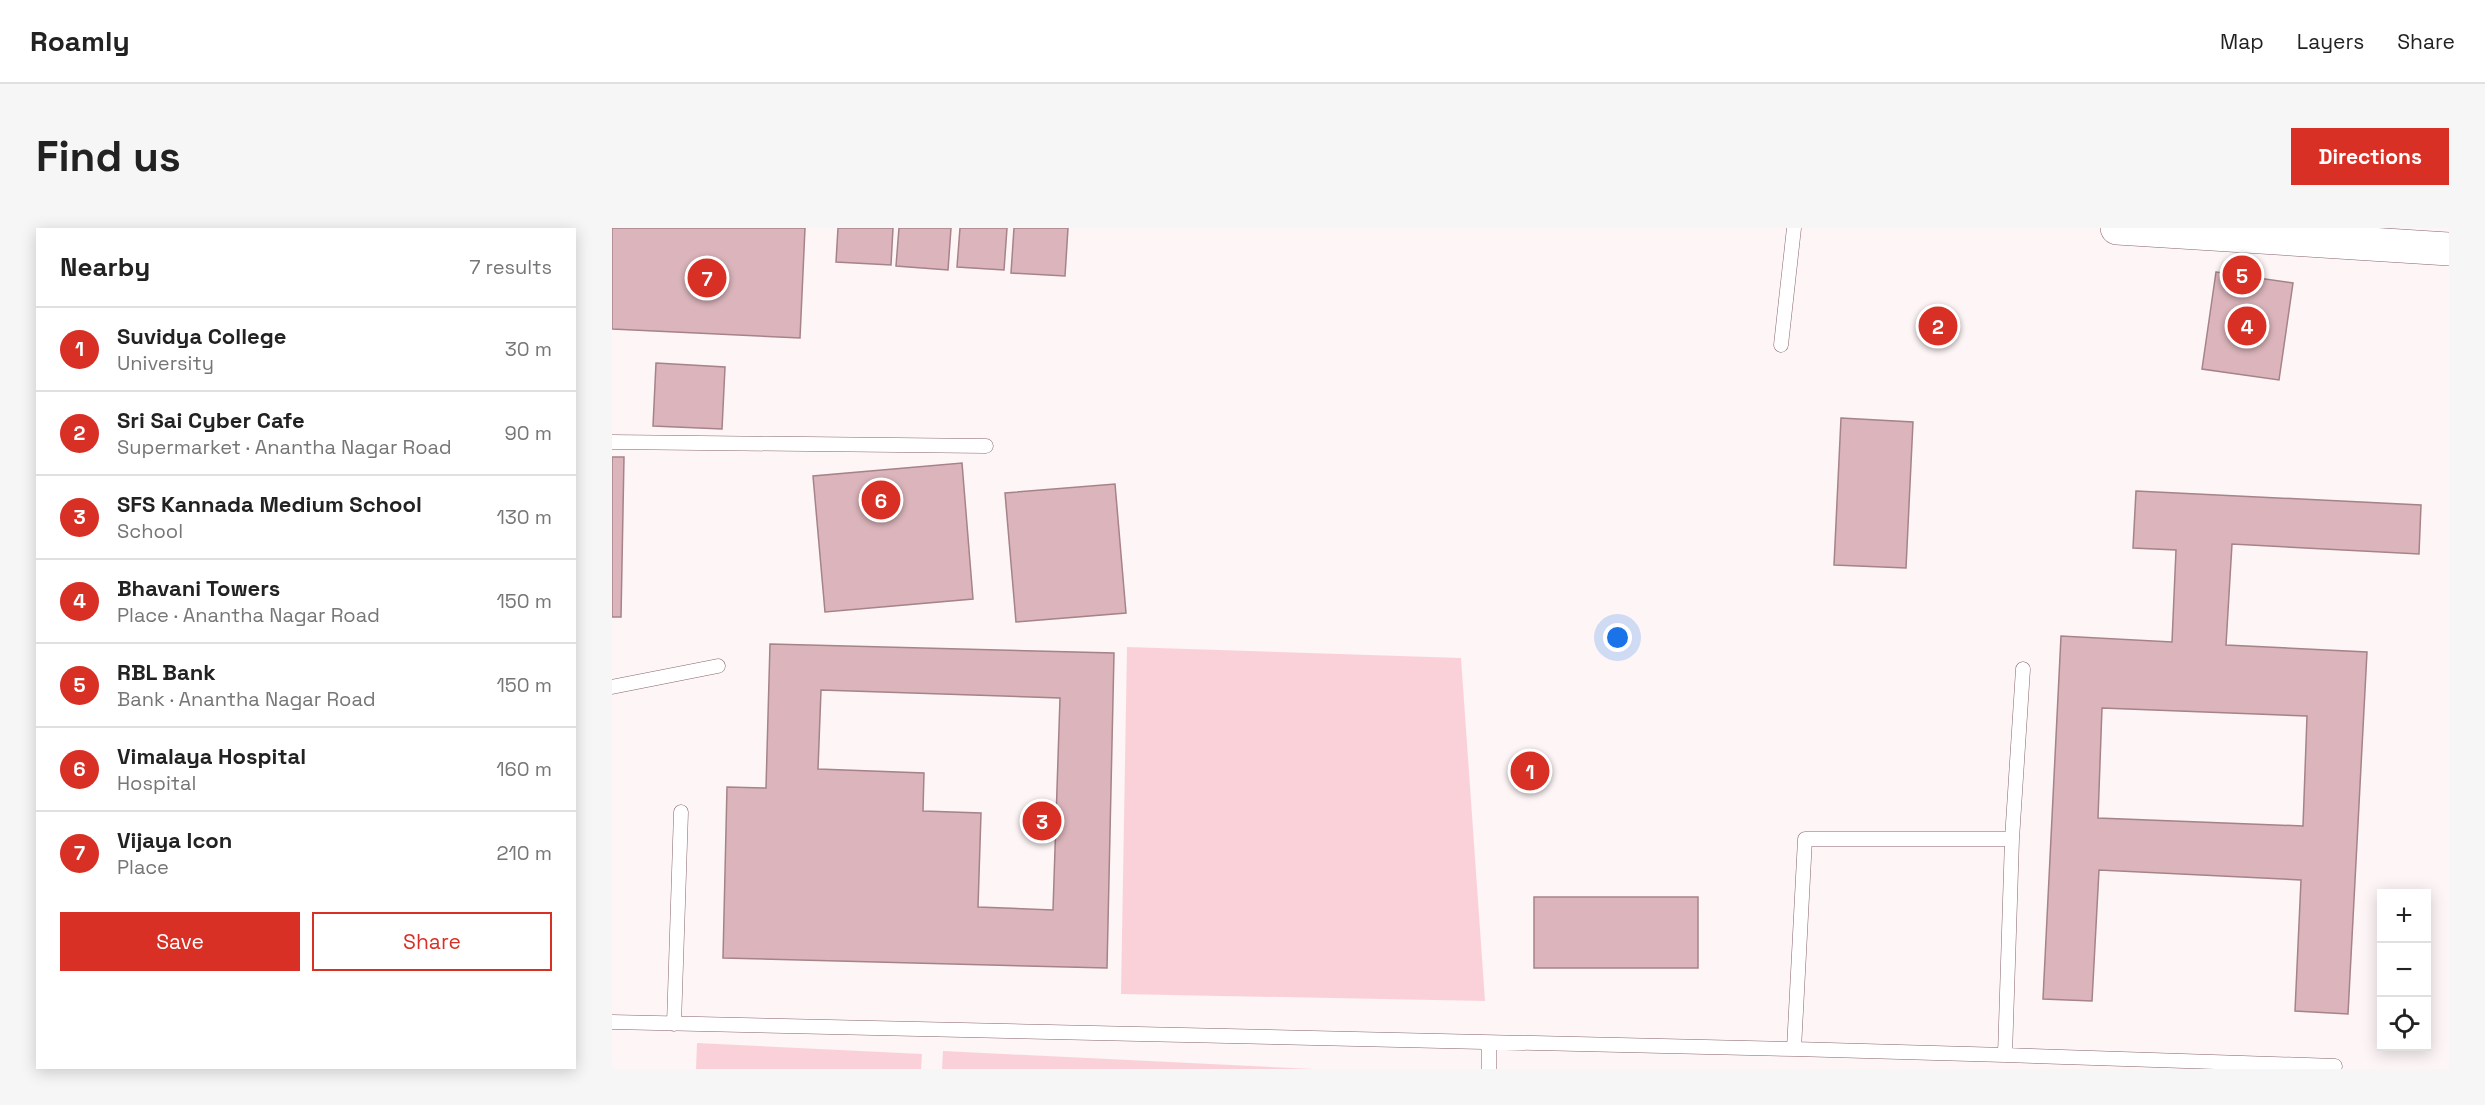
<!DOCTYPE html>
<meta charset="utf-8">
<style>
body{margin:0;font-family:"Space Grotesk",sans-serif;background:#f6f6f6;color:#222}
.controls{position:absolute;right:18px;bottom:18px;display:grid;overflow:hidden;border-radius:0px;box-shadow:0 3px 15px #0003}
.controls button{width:54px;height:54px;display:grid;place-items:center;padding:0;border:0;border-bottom:2px solid #e0e0e0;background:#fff;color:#222;font:30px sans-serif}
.you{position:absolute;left:1006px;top:410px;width:21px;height:21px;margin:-15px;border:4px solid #fff;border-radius:50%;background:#1a73e8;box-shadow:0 0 0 9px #1a73e833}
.badge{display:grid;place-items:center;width:39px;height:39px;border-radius:50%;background:#d93025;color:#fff;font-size:20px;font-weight:700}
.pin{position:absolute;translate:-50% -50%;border:3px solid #fff;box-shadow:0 2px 6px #0006}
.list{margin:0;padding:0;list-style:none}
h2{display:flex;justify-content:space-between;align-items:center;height:78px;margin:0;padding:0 24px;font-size:26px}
h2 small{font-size:20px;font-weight:400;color:#767676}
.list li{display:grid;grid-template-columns:39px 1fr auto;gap:18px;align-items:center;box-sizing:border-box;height:84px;padding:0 24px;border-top:2px solid #e0e0e0}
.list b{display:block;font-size:22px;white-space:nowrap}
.list p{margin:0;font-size:20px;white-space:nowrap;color:#767676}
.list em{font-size:20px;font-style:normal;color:#767676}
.actions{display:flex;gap:12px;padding:18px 24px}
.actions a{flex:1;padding:14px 0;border:2px solid #d93025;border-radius:0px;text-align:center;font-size:21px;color:#d93025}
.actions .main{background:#d93025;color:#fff}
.icon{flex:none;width:33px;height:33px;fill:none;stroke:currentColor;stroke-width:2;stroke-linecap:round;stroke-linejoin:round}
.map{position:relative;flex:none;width:1837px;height:841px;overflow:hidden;border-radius:0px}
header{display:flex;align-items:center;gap:36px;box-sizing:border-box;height:84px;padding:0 30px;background:#fff;border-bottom:2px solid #e0e0e0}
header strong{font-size:28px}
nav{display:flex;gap:33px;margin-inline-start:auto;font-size:21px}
.intro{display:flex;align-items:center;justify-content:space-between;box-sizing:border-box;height:144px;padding:0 36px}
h1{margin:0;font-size:42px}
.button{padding:15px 27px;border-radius:0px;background:#d93025;color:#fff;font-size:21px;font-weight:700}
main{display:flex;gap:36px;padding:0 36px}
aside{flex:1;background:#fff;border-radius:0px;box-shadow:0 3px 15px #0003}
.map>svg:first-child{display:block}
.green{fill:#fbd1d9}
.building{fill:#dcb5bc;stroke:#a68289;stroke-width:1.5;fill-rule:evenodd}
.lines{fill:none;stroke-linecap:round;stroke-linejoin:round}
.service-casing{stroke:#87656c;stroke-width:15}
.tertiary-casing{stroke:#87656c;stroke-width:34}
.service{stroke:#fff;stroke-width:14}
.tertiary{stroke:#fff;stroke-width:33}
</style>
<header>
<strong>Roamly</strong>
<nav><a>Map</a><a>Layers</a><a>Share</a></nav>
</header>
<div class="intro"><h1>Find us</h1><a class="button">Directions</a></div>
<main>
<aside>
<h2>Nearby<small>7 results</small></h2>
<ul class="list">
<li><span class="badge">1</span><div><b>Suvidya College</b><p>University</p></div><em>30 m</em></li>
<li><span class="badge">2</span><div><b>Sri Sai Cyber Cafe</b><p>Supermarket · Anantha Nagar Road</p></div><em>90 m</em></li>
<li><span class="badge">3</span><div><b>SFS Kannada Medium School</b><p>School</p></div><em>130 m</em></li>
<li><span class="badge">4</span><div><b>Bhavani Towers</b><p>Place · Anantha Nagar Road</p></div><em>150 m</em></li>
<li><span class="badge">5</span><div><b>RBL Bank</b><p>Bank · Anantha Nagar Road</p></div><em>150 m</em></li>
<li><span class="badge">6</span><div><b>Vimalaya Hospital</b><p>Hospital</p></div><em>160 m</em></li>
<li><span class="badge">7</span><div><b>Vijaya Icon</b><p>Place</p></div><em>210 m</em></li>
</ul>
<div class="actions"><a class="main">Save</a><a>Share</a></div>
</aside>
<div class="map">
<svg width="1837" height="841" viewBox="0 0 1837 841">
<rect width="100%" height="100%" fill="#fdf5f6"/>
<!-- green -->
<path class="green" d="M515,419L849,430L873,773L509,766Z
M85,815L310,826L309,841H84Z
M331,823L701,841H330Z"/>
<!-- building -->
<path class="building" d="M0,0H193L188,110L0,101Z
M226,0H281L279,37L224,34Z
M287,0H339L336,42L284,38Z
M348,0H395L392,42L345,39Z
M402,0H456L453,48L399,45Z
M1604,44L1681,55L1667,152L1590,141Z
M44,135L113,139L110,201L41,198Z
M1229,190L1301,194L1294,340L1222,337Z
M0,229H12L9,389H0Z
M350,235L361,371L213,384L201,248Z
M503,256L514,385L404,394L393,265Z
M1524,263L1809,277L1807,326L1620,316L1614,417L1755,424L1736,786L1683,783L1689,652L1487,642L1480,773L1431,771L1449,408L1560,414L1564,322L1521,320ZM1490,480L1695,488L1691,598L1486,590Z
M158,416L502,425L495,740L111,730L115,559L154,560ZM209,462L448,470L441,682L366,679L369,585L311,583L312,545L206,541Z
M922,669H1086V740H922Z"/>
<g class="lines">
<!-- service casing -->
<g class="service-casing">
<path id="service" d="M1169,117L1182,0
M0,214L374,218
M0,459L106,438
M0,794L1182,821L1193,611H1400L1411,441
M62,796L69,584
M1182,821L1393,827L1400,611
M1393,827L1723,838
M877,841V815"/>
</g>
<!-- tertiary casing -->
<g class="tertiary-casing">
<path id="tertiary" d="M1505,0L1837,21"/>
</g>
<!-- service -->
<use href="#service" class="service"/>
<!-- tertiary -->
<use href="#tertiary" class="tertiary"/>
</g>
</svg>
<div class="controls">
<button>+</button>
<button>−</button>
<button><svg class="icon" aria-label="locate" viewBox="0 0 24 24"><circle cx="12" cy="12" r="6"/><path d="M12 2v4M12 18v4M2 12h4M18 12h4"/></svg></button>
</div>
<div class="you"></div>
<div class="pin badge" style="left:918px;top:543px">1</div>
<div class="pin badge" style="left:1326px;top:98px">2</div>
<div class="pin badge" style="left:430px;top:593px">3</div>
<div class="pin badge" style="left:1635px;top:98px">4</div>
<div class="pin badge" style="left:1630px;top:47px">5</div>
<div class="pin badge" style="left:269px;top:272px">6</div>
<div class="pin badge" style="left:95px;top:50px">7</div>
</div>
</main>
